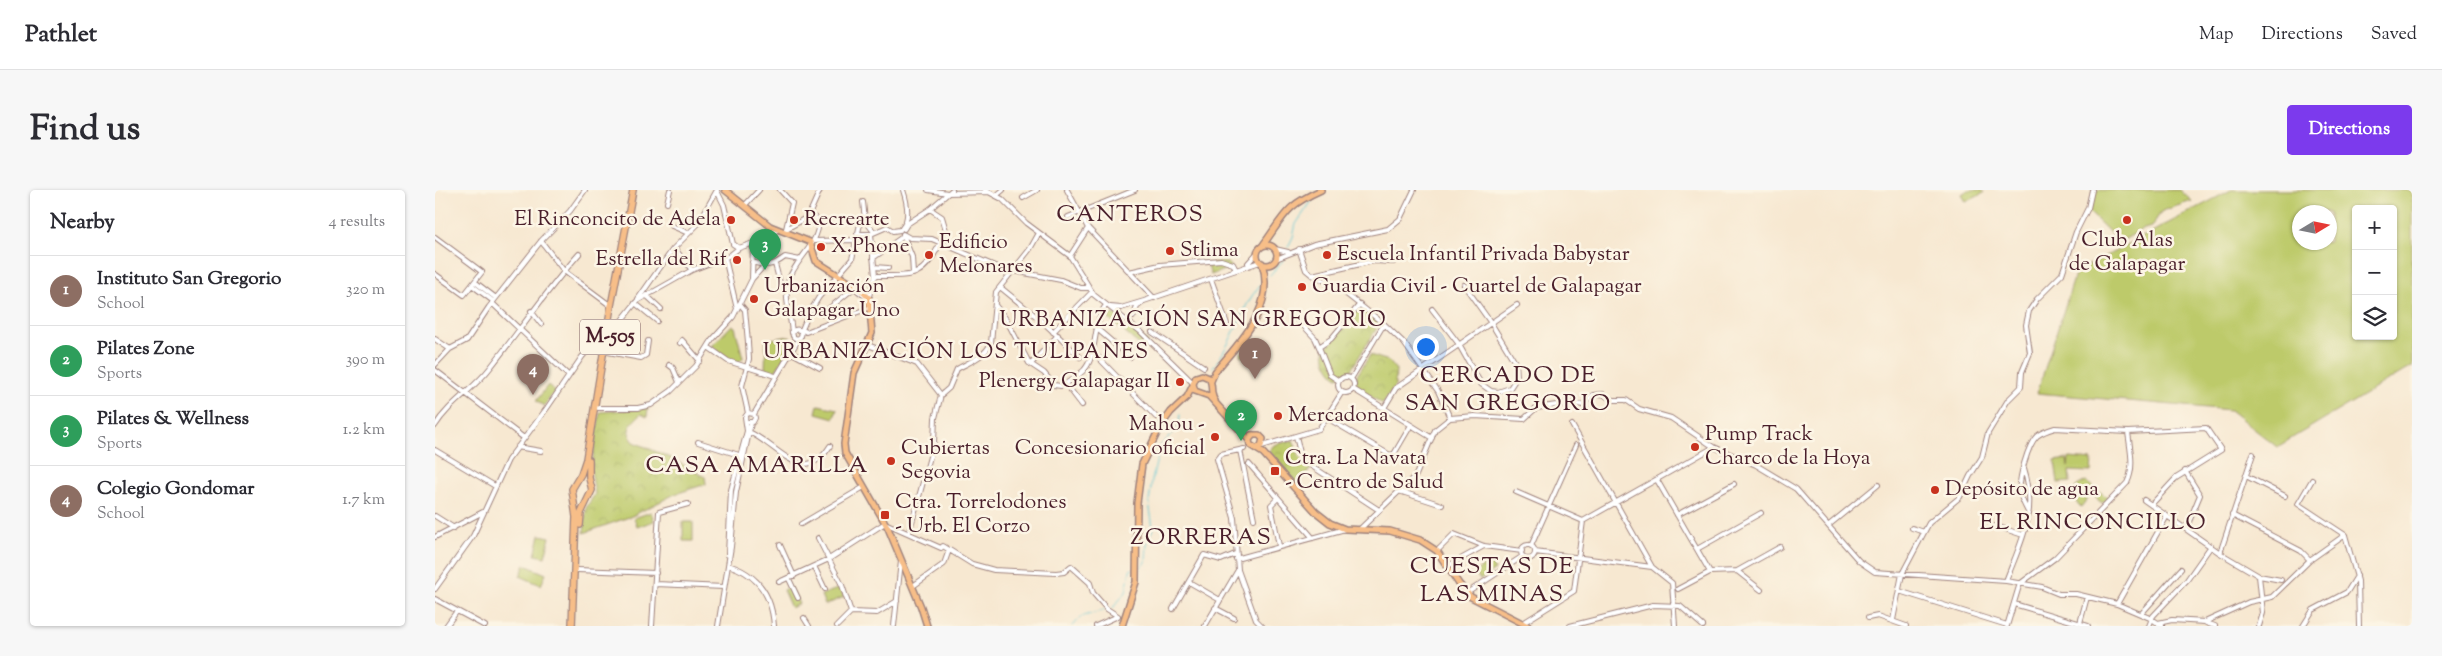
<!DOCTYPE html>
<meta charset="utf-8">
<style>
body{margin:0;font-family:"Sorts Mill Goudy",serif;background:#f7f7f7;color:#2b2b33}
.controls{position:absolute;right:15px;top:15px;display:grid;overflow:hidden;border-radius:5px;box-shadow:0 1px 4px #0004}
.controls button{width:45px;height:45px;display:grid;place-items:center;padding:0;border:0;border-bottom:1px solid #e1e1e2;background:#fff;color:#2b2b33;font:25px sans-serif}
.compass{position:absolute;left:1857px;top:15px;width:45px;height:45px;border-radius:50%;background:#fff;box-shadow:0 1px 4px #0004;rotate:80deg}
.you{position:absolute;left:990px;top:156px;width:18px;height:18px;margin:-12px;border:4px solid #fff;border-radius:50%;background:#1a73e8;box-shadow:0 0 0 8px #1a73e833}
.badge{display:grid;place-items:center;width:32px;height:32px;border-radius:50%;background:#7c3aed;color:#fff;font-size:16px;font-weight:700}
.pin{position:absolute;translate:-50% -41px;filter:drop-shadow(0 1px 2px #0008)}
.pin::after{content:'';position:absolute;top:26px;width:18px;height:15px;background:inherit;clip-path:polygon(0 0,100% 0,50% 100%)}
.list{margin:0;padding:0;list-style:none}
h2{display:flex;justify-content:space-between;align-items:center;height:65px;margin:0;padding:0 20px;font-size:21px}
h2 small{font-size:16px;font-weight:400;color:#7c7c81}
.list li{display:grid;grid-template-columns:32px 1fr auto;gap:15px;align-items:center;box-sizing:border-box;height:70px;padding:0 20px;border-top:1px solid #e1e1e2}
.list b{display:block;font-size:19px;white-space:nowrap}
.list p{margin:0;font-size:16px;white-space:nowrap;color:#7c7c81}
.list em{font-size:16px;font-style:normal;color:#7c7c81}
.icon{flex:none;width:28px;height:28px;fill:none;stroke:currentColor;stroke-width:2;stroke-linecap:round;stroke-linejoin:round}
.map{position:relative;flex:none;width:1977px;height:436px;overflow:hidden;border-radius:5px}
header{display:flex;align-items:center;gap:30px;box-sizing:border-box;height:70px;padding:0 25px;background:#fff;border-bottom:1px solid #e1e1e2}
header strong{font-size:24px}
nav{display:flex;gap:28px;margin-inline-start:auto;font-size:18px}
.intro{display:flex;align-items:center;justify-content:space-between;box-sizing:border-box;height:120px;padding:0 30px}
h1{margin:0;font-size:35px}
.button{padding:12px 22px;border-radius:5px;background:#7c3aed;color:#fff;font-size:18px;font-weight:700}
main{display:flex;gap:30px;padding:0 30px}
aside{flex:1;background:#fff;border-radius:5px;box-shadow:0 1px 4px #0004}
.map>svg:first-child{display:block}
.green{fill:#bdca6b;stroke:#84744b;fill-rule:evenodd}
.park{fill:url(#park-crowns);stroke:#84744b}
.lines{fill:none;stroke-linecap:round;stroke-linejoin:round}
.stream{stroke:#5ac6d1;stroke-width:1}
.minor-casing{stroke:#a0847e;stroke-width:6}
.major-casing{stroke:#a0847e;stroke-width:8}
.highway-casing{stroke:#a0847e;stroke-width:8}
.minor{stroke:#fff;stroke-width:4}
.major{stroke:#f7be88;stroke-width:5}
.highway{stroke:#f7be88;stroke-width:5.5}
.poi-dot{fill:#c8321e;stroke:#fcf5e5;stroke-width:2}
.labels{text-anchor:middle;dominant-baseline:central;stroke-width:5;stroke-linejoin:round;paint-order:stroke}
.shield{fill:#fcf5e5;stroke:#7f5f63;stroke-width:1}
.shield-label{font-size:20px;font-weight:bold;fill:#4a1f2b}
.poi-label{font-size:21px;fill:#4a1f2b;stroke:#fcf5e5;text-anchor:start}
.neighbourhood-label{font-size:22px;letter-spacing:1px;fill:#4a1f2b;stroke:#fcf5e5}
.quarter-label{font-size:24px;letter-spacing:1px;fill:#4a1f2b;stroke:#fcf5e5}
</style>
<header>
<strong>Pathlet</strong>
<nav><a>Map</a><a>Directions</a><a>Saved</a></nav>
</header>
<div class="intro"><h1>Find us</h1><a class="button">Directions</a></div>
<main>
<aside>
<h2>Nearby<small>4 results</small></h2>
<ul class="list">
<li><span class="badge" style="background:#8d6e63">1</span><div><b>Instituto San Gregorio</b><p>School</p></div><em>320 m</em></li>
<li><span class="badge" style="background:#2e9e5b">2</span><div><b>Pilates Zone</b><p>Sports</p></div><em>390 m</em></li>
<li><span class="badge" style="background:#2e9e5b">3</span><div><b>Pilates &amp; Wellness</b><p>Sports</p></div><em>1.2 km</em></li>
<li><span class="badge" style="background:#8d6e63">4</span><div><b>Colegio Gondomar</b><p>School</p></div><em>1.7 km</em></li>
</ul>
</aside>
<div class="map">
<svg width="1977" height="436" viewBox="0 0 1977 436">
<defs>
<pattern id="park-crowns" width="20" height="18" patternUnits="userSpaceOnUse" patternTransform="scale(1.25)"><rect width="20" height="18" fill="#bdca6b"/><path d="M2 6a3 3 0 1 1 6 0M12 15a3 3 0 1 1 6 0" fill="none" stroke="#a4ad5d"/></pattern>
</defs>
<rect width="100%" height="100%" fill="#fcf5e5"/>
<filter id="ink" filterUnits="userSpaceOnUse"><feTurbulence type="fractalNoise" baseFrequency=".02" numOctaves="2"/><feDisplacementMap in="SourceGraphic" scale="10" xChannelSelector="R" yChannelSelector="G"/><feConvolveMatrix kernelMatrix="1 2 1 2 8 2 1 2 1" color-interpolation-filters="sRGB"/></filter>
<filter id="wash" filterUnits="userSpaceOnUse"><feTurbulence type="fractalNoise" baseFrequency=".0096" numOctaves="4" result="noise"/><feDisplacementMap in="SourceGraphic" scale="20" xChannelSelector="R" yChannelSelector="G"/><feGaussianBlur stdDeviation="1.12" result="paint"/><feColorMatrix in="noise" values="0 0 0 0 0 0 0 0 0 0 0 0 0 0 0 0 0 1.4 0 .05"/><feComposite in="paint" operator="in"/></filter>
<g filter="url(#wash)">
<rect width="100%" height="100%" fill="#f7e8d1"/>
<!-- green -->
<path class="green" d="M1533,0H1547L1549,3L1531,12L1527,4Z
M1659,0H1745L1757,11L1727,21L1716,37L1706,40L1685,52L1654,22Z
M1796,0H1977V178L1976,177L1842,257L1795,220L1602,203L1641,82ZM1921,19H1958V146H1921ZM1864,22H1894V52H1864Z
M783,72L793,73L796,77L776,85L772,74Z
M676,123L685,127L713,152L708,158L675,130L673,127Z
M297,135L300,137L308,168L303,173L291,168L277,156Z
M355,146L350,166L340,182L330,181L331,150Z
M818,150L825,156L813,171L805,165Z
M113,195L120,201L109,216L101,211Z
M383,215L402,219L399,228L381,223Z
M1634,268L1657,270L1656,282L1634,281L1635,292L1623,293L1620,271L1632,269L1633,277Z
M1651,291L1673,308L1667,313L1656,304L1646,317L1634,305L1642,296Z
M216,322L219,331L202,337L199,328Z
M248,332H258V351H248Z
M105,345L115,347L110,367L100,365Z
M1055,372L1060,380L1045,390L1040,382Z
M90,375L111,384L106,395L85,386Z
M356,397L364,414L356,418L348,400Z
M405,398L409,407L390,415L386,405Z"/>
<!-- park -->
<path class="park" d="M925,117L945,133L914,183L902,187C895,182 887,168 890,159Z
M935,165L954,171L961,180L960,196L948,214L922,198L921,187Z
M213,218L212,227L206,224C196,233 189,240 199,252L236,268L270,287L271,294L240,304L197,326L149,343L151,318L160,304L156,280L165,222Z
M858,250L865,268L876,278L862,294L834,261L839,255Z"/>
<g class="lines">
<!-- stream -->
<path class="stream" d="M853,57L858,47L861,34L878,9
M835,85L850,68
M778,177C799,152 804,120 825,95
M706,377L711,372L712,354L718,338L714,312L717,290L725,256L743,238L745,225
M677,419L691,402L695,380L698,379
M637,436L645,427L670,420"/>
</g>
</g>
<g filter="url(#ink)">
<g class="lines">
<!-- minor casing -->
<g class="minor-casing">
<path id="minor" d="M345,0L357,13L351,39
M493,0L513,3L554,2
M550,0L567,9L591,33L635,66L659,105L706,142L758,193
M632,0L653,38L719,108
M282,1L289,15L298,54L304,58
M562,5L568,0
M588,8L602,0
M428,12L430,30L439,42
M232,13L235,0
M310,15L324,0
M495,19L507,27L516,57
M373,27L385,0
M633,27L700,0
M237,36L253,43
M467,38C476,28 472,12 468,0
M351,39L371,28L379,27L384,31C383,57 360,68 353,92C349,108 356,127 357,143
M469,39L472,34L495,19L517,0
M422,44H436L452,37L458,41L465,40
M468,44L475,48L497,49L576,83
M468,45L477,67L478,84
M0,47L47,82L29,105L0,84
M106,51L129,81L176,116
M379,51L421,50
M239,58L257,80
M840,59L853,62
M864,59L871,80L877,85L901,96L949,134L969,153L1003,201L1015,228
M635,66L653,38
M290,68L302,119
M438,68L466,48L468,45
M841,69L879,54L953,39L965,29L979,0
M317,72C331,76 337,77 350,67L365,70
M813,73L822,63
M340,74L345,93L352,98
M439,77L453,78
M579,81L626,90L646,98H654
M694,82L725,75L786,70L798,74L801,80
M877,85L939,71L958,72
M440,86C479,86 487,89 506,52
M317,89L328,77
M776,89L792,134
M40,92L61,108
M38,96L58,111
M565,97L608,132L645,167
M423,101L431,107L434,106L440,86L436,44
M211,105L226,119
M203,109L238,59L263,34L282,0
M57,113L134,186
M200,113L222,131
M305,114L310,120L313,152L314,169L307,196L313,223
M560,115L571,129L594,173L609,183L619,195L626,196C634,192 643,186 649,180C663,165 657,133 671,115
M675,117L686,118L709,111L825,72
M997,119L1023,153L1046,194L1056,201L1063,202L1075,198L1082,187L1081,174L1056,133L1029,95
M96,121L106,134
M387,124L419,98
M698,127L702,117L707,113
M862,129L880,148L884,157L896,149L925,114
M661,138L695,167
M367,139L371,142L436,117
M357.5 144a4.5 4.5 0 1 1 9 0a4.5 4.5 0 1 1-9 0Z
M366,142L373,125L384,107L417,69L425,34L430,30
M618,142L657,102
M717,142L769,177
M0,149L15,159
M213,151L211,165L206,168L173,162L183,135L202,111L257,80L294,66L304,58L327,50L342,40
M245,153L247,150L265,171
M433,155L482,174L506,205
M273,157L293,171L340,186
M884,157L895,185L904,191
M657,161L721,227
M355,162L385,178
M596,174L623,145
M0,175L15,159L32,150L54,117L106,51L135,21L150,0
M234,175L238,178L244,192
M0,180L89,248
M903 195a8 8 0 1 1 16 0a8 8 0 1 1-16 0Z
M916,189L949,134
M631,194L647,215
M918,199L997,248
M163,218H203L216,215L236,201L261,176L277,150L298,127L317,89L318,54
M949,218L961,198L1082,115
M319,224L365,147
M892,228L955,265L959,264L960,268L956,269L955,265
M1015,228L1040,226L1089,229L1101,218L1135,213L1148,215L1158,205L1168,204L1177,210H1191L1204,219L1236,228L1279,257L1321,275L1361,299L1424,371L1440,382L1571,391L1607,397L1624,404H1641L1682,414L1717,429L1727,436
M1137,235L1217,377
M0,236C14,213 39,199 55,178C85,140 112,100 144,64
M314,242C343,255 369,298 395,256
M861,246L865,263L872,273L944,320
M263,252L307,266
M827,256L884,239L907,202
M82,257L106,261
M809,259L786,264L782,269L799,328L803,380L821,430L827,436
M0,260L60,296
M805,260L819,329
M959,264L976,235
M814,274L878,348
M1750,281L1765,305L1751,339
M1811,286L1850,306
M1222,290L1275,382
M1877,290L1863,314L1910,345L1923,391L1924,436
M964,301L1007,315
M1081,302L1148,331L1279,257
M843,308L836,315L844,356
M1709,310L1785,363L1824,386L1828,423L1824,436
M1594,324C1591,317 1586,310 1585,302C1583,290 1593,254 1602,246C1607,242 1613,240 1620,238L1693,242L1771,238L1786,260L1741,288L1716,315
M1242,325L1299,294
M1797,325L1866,361L1875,370
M0,326L19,338
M366,334L429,297
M1394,335L1443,295
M1561,336L1588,345
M1477,338L1489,342
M925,339L981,285L1000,240L1015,228
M474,343L499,252L500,228L506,205L514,198L522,179C534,172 550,167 556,153L561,102L595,59L604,43
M0,347L48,322
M383,348L407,395L416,422
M345,355L359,386
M1086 362a7 7 0 1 1 14 0a7 7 0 1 1-14 0Z
M1096,356L1141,255
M1262,359L1326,323
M1002,361L1019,344L1049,356L1087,361
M1100,362L1217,377L1237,393L1240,436
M1785,363L1818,264
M293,365L296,300L312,241L310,227L313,223L319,224L320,228L318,232H312
M801,369L910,339
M293,375C323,384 337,406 339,436
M379,376L390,399
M1013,376L1049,356
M142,380L221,383
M1302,381L1326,400
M1824,386L1846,390
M354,389L363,408
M1571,391C1587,349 1603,323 1589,278
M344,392L394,369L450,333L506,358L508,356L537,374L559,380L621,383L629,382L636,376L655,393L658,403L672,419L683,426L661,436
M754,392L785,410
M1586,393L1620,368L1692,293C1700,277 1695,259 1693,242
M221,394L289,397
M478,396L509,374L514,360
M0,399L38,346L73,270L112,218L147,167L171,139
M1243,399L1275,382L1302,381L1345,357
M1464,401L1572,435
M1032,403L1088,366
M0,409L50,436
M1579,414L1653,436
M1682,414L1732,326
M780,418L799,428
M738,419L769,365L786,370L800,364
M1706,424L1746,379
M369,428L374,436
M1433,428L1443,426L1471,436
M1458,430L1467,384L1494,333L1525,307L1535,286L1547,267L1553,243L1573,210L1586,197L1587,182L1595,163L1591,135L1594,121L1602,109L1627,84L1641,42L1653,18L1657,0
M1088,433L1139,401L1148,331
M1645,433L1652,407
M1723,433L1737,430L1770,432L1814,412L1837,407L1875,370L1910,345
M1771,433L1780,436
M11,436L22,421
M217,436L224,322L253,314
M283,436L296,357L301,302L316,233
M402,436L416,422L442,423L462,411
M459,436L466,371
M770,436L803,380
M1135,436L1218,415L1245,416L1268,436
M1572,436L1585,393
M1714,436L1718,426L1752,390L1776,356
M1868,436L1878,420L1912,402L1922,386"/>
</g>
<!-- major casing -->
<g class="major-casing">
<path id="major" d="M290,0L335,36L375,52L381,71L425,99L434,108L437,143L419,183L409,254L410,263L453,338L486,417L492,436
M822 65a10 10 0 1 1 20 0a10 10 0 1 1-20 0Z
M828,55C850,25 850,16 886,0
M776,191L780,182C805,151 841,118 827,73
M780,211C774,203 779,196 774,188L767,185L761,187L758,194L760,201L774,206L814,250
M816,245H824L828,249L826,256L821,259
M818,245L814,250L815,255L828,263L881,322L895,333L910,339L955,341L985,350L1002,361L1024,394L1036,407L1093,436
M687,436L701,392L702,313L707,274L725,237L736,222L752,207L758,195"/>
</g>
<!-- highway casing -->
<g class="highway-casing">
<path id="highway" d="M145,335L146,323L157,300L154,288V270
M137,436L141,327L137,299L146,284L151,269L176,116L198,0"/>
</g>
<!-- minor -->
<use href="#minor" class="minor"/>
<!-- major -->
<use href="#major" class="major"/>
<!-- highway -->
<use href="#highway" class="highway"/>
</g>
</g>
<!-- markers -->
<g class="poi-dot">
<circle cx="296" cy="30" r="5"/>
<circle cx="359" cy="30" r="5"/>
<circle cx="1692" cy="30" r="5"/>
<circle cx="386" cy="57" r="5"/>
<circle cx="735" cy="61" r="5"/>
<circle cx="494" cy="65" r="5"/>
<circle cx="892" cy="65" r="5"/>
<circle cx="302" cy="70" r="5"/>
<circle cx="867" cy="97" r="5"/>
<circle cx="319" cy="109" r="5"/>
<circle cx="745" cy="192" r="5"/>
<circle cx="843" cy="226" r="5"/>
<circle cx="780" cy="247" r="5"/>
<circle cx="1260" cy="257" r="5"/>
<circle cx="456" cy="271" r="5"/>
<rect x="835" y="276" width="10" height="10" rx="2.5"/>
<circle cx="1500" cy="300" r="5"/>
<rect x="445" y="320" width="10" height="10" rx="2.5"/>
</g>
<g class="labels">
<!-- shield labels -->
<rect class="shield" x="145" y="129.5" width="60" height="35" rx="4"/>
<g class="shield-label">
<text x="175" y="147">M-505</text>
</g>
<!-- poi labels -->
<g class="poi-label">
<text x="286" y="30" text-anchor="end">El Rinconcito de Adela</text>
<text x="369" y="30">Recrearte</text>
<text x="1692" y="51" text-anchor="middle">Club Alas<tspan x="1692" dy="24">de Galapagar</tspan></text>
<text x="504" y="53">Edificio<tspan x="504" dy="24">Melonares</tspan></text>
<text x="396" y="57">X.Phone</text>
<text x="745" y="61">Stlima</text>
<text x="902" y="65">Escuela Infantil Privada Babystar</text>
<text x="292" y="70" text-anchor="end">Estrella del Rif</text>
<text x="329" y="97">Urbanización<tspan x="329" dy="24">Galapagar Uno</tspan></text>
<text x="877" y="97">Guardia Civil - Cuartel de Galapagar</text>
<text x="735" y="192" text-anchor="end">Plenergy Galapagar II</text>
<text x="853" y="226">Mercadona</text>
<text x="770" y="235" text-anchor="end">Mahou -<tspan x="770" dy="24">Concesionario oficial</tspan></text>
<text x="1270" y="245">Pump Track<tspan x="1270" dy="24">Charco de la Hoya</tspan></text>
<text x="466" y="259">Cubiertas<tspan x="466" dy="24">Segovia</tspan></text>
<text x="850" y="269">Ctra. La Navata<tspan x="850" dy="24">- Centro de Salud</tspan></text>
<text x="1510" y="300">Depósito de agua</text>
<text x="460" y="313">Ctra. Torrelodones<tspan x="460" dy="24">- Urb. El Corzo</tspan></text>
</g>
<!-- neighbourhood labels -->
<g class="neighbourhood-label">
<text x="758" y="131">URBANIZACIÓN SAN GREGORIO</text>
<text x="521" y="163">URBANIZACIÓN LOS TULIPANES</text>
</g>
<!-- quarter labels -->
<g class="quarter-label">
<text x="695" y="25">CANTEROS</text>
<text x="1073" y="186">CERCADO DE<tspan x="1073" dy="28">SAN GREGORIO</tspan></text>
<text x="322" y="276">CASA AMARILLA</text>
<text x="1658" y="333">EL RINCONCILLO</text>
<text x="766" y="348">ZORRERAS</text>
<text x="1057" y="377">CUESTAS DE<tspan x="1057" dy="28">LAS MINAS</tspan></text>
</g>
</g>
</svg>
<div class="controls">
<button>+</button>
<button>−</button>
<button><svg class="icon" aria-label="layers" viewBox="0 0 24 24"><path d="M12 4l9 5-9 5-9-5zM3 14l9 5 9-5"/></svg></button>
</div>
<svg class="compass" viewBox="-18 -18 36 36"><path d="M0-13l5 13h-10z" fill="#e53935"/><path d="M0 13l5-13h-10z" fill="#7c7c81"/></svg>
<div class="you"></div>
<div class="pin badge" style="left:820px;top:189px;background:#8d6e63">1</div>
<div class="pin badge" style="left:806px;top:251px;background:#2e9e5b">2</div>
<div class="pin badge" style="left:330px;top:80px;background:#2e9e5b">3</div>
<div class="pin badge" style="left:98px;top:205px;background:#8d6e63">4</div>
</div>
</main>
